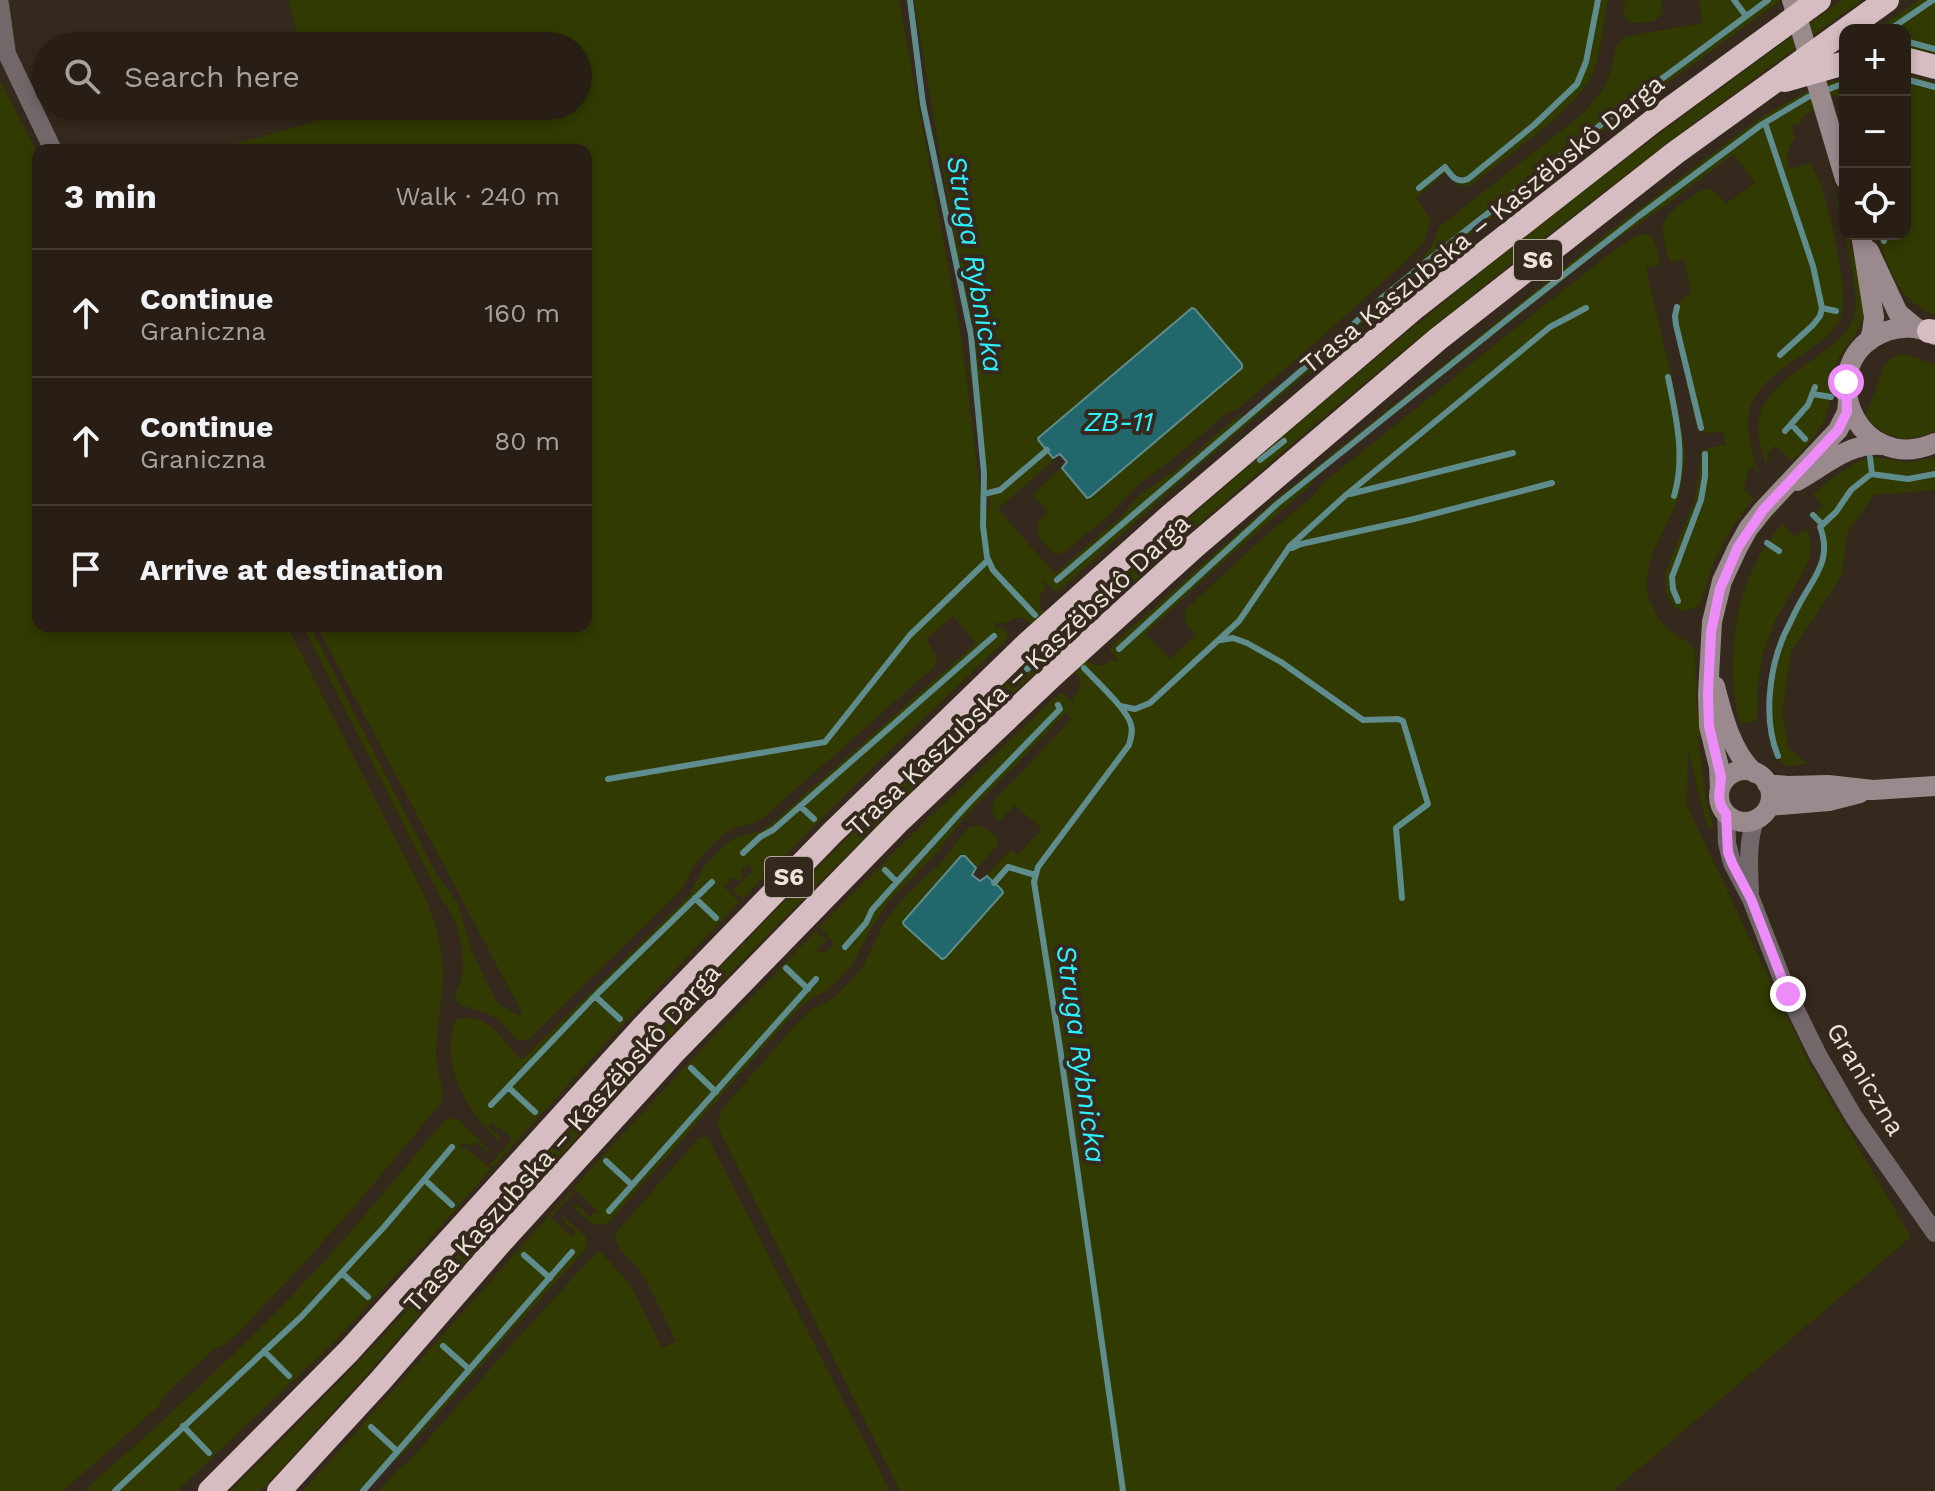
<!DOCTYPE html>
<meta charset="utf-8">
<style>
body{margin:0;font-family:"Work Sans",sans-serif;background:#342b22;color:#f1f3f6}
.controls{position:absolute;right:24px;top:24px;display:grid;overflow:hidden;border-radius:16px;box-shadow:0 4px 12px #0003}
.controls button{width:72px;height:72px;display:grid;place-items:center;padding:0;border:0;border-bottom:2px solid #443c34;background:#281e15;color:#f1f3f6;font:40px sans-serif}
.stop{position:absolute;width:24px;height:24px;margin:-18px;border:6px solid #ed8cf9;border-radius:50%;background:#fff}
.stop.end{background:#ed8cf9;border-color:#fff;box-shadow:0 2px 8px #0008}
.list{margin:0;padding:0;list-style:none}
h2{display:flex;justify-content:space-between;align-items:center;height:104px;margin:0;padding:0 32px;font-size:34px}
h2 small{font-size:26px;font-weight:400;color:#a5a2a0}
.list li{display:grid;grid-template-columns:52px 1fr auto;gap:24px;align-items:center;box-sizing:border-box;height:128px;padding:0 32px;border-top:2px solid #443c34}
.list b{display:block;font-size:30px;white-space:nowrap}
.list p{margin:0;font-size:26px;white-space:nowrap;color:#a5a2a0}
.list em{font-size:26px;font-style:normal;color:#a5a2a0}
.icon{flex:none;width:44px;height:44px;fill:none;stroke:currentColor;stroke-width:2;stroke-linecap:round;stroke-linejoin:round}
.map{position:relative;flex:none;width:1935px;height:1491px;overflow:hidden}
.search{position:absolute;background:#281e15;box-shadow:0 4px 12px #0003;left:32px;top:32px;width:560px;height:88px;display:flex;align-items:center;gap:20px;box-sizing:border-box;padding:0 28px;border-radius:44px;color:#a5a2a0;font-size:30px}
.panel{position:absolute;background:#281e15;box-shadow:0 4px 12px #0003;left:32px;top:144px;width:560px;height:488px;border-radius:16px}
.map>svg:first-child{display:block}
.green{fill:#313a00}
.water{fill:#22676c;stroke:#5f8c8d;stroke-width:2}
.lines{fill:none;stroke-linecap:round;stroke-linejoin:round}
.stream{stroke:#5f8c8d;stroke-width:6}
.street{stroke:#72686a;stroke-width:18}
.secondary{stroke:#9a8a8d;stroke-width:20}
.highway{stroke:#d5bdc1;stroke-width:24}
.route{stroke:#ed8cf9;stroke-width:10}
.labels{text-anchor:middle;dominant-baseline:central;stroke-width:8;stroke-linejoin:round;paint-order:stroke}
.shield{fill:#35281c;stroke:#b5aba2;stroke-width:2}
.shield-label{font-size:24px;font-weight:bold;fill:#ece3db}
.street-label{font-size:26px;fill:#ece3db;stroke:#35281c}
.water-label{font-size:28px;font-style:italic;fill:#2df1fe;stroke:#35281c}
</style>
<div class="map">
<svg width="1935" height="1491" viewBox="0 0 1935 1491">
<rect width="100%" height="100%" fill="#35281c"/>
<!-- green -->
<path class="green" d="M288,0H899L962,342L982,507L990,506L968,362L974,361L971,335L914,0H1608C1603,23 1602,51 1593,73C1577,109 1502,160 1470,186L1458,185L1446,173L1416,197L1431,220L1424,241L1416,252L1316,342L1238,409L1226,414L1167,464L1140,483L1110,514L1070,548L1061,554L1052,552L1049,549L1039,537L1037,532L1038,523L1048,512L1033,495L1067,462L1062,468L1090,497L1242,368L1243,365L1194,308L1038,439L1053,458L1060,454L998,509L1055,574L1117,520L1143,492L1173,472L1233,420L1245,415L1317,354L1423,259L1433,244L1439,227L1586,111L1605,86L1611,70L1616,47L1624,37L1702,23L1699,0H1781L1623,115L1435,262L1380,307L1324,359L1194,470L1062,588L1056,592L1044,581L1043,583L1046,588C1039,595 1037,601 1042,610L1090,663L1103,666L1112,659L1117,663L1119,661L1109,650L1114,643L1275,500L1610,231L1760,118L1809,90L1845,77V94L1838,98L1836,94L1801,119V123L1792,126L1795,139C1786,148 1786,158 1789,169L1810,163C1814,170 1818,178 1821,185C1829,209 1850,295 1841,317C1837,328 1827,337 1817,344C1786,368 1740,388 1749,434C1752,449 1753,462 1761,475H1759L1754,466L1748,470L1744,490L1754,499C1736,520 1722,543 1711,569C1707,581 1704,594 1700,605L1686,611L1677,609L1672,605L1666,592L1665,573L1695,500L1701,453L1707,448L1725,445L1724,432C1714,432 1702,437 1696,425L1672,319L1676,305L1691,292L1684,259L1670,262C1667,251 1662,239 1663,228C1664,211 1689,199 1701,190C1714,186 1719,195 1726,204L1755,183L1734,154L1666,205L1599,251L1319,474L1309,487L1217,567L1145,634L1170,659L1196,635C1187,626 1182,620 1187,608L1255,545L1315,494L1323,483C1410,414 1495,343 1583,275C1593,267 1633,234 1644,234C1657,235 1658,254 1660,264L1646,268L1676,397L1684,443L1685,461L1679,497L1651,557L1646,584L1649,599L1660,621L1669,630L1689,643L1695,651L1696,702L1702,734L1698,736L1706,801L1714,827H1707L1688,749L1687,806L1808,1061L1911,1237L1613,1491H900L717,1125L723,1108L799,1021L811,1010L835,997L857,974L864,965L884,923L893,911L911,890L942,862L966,830C979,820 987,828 997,838V846L972,874L976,867L965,856H961L903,921L904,925L942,959L1003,892L987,877L980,881L1011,850L1018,855L1042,829L1015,805L999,822L992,812L994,801L1072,719L1066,713L985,796L961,822L935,855L887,903L872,927L852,965L828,990L811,998L795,1012L608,1223C593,1230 582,1214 571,1205L578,1206L590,1217L594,1212L596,1213L598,1211L573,1188L709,1041L816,931L826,940L816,951L825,952L834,944V943L819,927L932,815L1054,698L1062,692L1072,702L1074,701L1073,698C1079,691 1082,686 1079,677L1026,619C1018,616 1012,618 1005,624L1003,622L1000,624L997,622L994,625L997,628L1001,625L1009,635L1005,641L880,760L742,899L733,891L754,870L748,864L741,870L743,878L739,880L733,878L724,886V887L739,902L607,1042L493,1167L490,1164L512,1139L492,1122L488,1126L499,1136L501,1143L498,1140C466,1108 441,1069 454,1022C461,1017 464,1017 472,1018C497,1022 504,1046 522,1060L689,896L703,868L727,843L738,837L761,831L771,824L976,643L953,616L926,639L937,657L934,667L764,817L754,823L734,828L721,836L696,862L682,889L528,1040C513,1043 510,1030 500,1021C489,1011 459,1008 456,1000C453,992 461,984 462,977C466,956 458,915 442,901L303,626H310L437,875L458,903L471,949L497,1003L519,1016L522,1013L317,626H586V150H213L318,121L315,106H578V46H300Z
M1625,0H1662L1663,12L1655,21L1633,23L1624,16Z
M1842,0H1862C1590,195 1329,403 1082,629L1074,620C1199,508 1325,398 1456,292C1581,191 1711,94 1842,0Z
M1919,0H1935V54L1905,47V30H1876Z
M1905,74L1935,83V315C1898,301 1889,269 1877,234H1905Z
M0,81L38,154V626H287L424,895C438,927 446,957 442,992C440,1013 436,1034 436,1055C436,1070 446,1091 441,1103C383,1173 326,1242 263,1306C249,1321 233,1343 213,1350L163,1397L159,1406L63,1491H0Z
M1827,165L1845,226V234H1847C1853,255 1865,292 1864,313C1862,332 1844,345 1837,362C1832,374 1833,386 1830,399C1824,429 1813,440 1792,461L1776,445L1768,452L1767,466C1740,399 1780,385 1827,349C1839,340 1849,332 1854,317C1862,285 1835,199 1827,165Z
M1901,354C1913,355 1923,362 1935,364V430C1910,446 1881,438 1865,415L1875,392L1883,367L1890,359Z
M1878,457L1908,463L1935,457V490L1874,495L1847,533L1842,575L1791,652L1782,712L1789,749L1808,764L1786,766C1773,756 1771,744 1769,728C1764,697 1769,666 1780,637C1795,598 1843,555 1809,513L1813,515L1823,506L1813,494C1830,481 1856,456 1878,457Z
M1782,524L1795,536L1807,529L1811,544L1809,561L1774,623L1763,653L1757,689V718L1755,721L1741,724C1733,703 1733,686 1733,663C1734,611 1747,564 1782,524Z
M1037,655L1044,664C899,801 758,941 622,1088C502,1218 388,1354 267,1484L260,1491H230C306,1416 381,1340 453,1260C508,1199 562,1136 618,1075C753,930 893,790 1037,655Z
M450,1118L459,1120L492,1153L486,1151L475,1142L470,1146L463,1143L460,1146L463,1149L465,1147L491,1169L426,1243L332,1344L177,1491H84C160,1424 235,1356 305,1282C354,1231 398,1175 444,1121Z
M707,1136L890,1491H379L397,1470L409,1461L513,1343L597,1252L600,1251L630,1284L662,1348L676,1341C663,1317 653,1289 637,1267C629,1257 616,1249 615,1236L620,1228L698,1139Z
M571,1191L573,1193L551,1218L572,1237L576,1232L564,1222L562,1215L586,1237L587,1243L584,1251L506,1337L406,1451L388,1466L366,1491H303Z"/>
<!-- water -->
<path class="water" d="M1192,308L1195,309L1242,364V368L1090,497L1087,498L1062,468L1067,462L1060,454L1053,458L1039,441L1038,438Z
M961,856H965L976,868L972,875L980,881L987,876L1002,890L1003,893L945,958L942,959L904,925L903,922Z"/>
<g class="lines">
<!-- stream -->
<path class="stream" d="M910,0L923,104L971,335L984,473L983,526L987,557L993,570L1035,615
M1734,0L1746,16
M1889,30L1933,0
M1905,41L1935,49
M1905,79L1935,87
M1765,123L1813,266L1822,308L1820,316L1813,325L1780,355
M1419,188L1445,167C1451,175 1456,184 1468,179L1534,125L1577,84L1586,62L1598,0
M1882,234L1884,241
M1677,307L1675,316L1676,325L1701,428
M1822,308L1836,311
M1668,377C1676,417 1686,456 1674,496
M1813,394L1831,397
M1791,424L1805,439
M1785,431L1808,405L1815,387
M1870,457L1872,474
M1260,460L1284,441
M984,494L1000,490L1047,450
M1350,494L1513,453
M1813,515L1822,524
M1767,543L1779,551
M1292,548L1301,544L1414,519L1552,483
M1057,580L1322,353L1383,297L1432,257L1617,112L1768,0
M1678,601L1673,589L1672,577L1701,500L1705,477V454
M1221,640L1233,638L1247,643L1281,662L1363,720L1398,719L1403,721L1428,804L1396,828L1402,898
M1119,649L1277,504L1519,310L1639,216L1761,125L1808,97L1845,83
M1084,668C1096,681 1128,710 1131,725C1133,732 1131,738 1129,745L1038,867L1034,882L1060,1048L1123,1491
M1027,669L1038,659
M1120,706L1135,709L1150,703L1239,621L1290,546L1346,495L1550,327L1586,308
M1778,756C1763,720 1769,670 1784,635C1790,623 1795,612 1801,601C1816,575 1832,558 1820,527L1836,512L1851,490L1871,474L1908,479L1935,474
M608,779L825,742L910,635L988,560
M800,806L814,819
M743,853L760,837L773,830L994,636
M885,870L897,882
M994,883L1008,867L1035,875
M695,898L716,918
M845,947L866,923L872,910L897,882L967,805L1060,709L1058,705
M786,968L808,989
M595,996L620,1019
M691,1068L716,1092
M508,1087L535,1112
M491,1105L595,996L712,882
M606,1161L632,1185
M425,1180L452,1205
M609,1211L816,979
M524,1255L550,1278
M342,1273L368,1297
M443,1346L469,1369
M264,1351L289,1376
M183,1426L209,1453
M371,1427L397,1451
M115,1491L302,1316L384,1227L452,1147
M363,1491L572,1252"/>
<!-- street -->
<path class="street" d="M0,4L7,54L53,150
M1726,814L1727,843L1732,863L1751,899L1788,994L1818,1055L1854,1117L1935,1233
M1750,892C1749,867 1747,844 1755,820"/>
<!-- secondary -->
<path class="secondary" d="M1792,0L1845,179
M1861,234L1874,317L1872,332L1869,341
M1869,251L1898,313L1916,328
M1935,335C1920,327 1903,326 1887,331C1808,360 1856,478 1935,443
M1797,481C1826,465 1849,442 1883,445
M1715,686C1722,714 1732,754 1755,773
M1719 796a26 26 0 1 1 52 0a26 26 0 1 1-52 0Z
M1767,784L1788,786L1828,785L1873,790L1935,786
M1720,789L1719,767L1709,726L1708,694L1712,622L1722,581L1738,547L1748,529L1763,510L1838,430L1847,412L1848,402
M1769,806L1829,801L1860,793"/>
<!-- highway -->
<path class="highway" d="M1905,59L1935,67
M1785,80L1845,63
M1929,331L1935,332
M210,1491L349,1351L645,1025L832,833L1027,644L1169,517L1413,309L1652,122L1819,0
M279,1491L381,1380L500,1243L674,1052L900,820L1054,674L1195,546L1438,339L1675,153L1887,0"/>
</g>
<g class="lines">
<!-- route -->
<path class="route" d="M1788,994L1751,899L1732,863L1728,852L1726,814L1721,806L1719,798L1721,777L1709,726L1708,694L1711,632L1720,589L1738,547L1763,510L1838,430L1847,412L1846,382"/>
</g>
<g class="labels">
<!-- shield labels -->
<g class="shield">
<rect x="1514" y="240" width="48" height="40" rx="6"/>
<rect x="765" y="857" width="48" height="40" rx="6"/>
</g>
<g class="shield-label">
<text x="1538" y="260">S6</text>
<text x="789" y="877">S6</text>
</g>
<!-- street labels -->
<g class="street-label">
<text transform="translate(1482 224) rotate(-39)">Trasa Kaszubska – Kaszëbskô Darga</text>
<text transform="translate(1018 675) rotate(-43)">Trasa Kaszubska – Kaszëbskô Darga</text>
<text transform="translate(1866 1079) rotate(59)">Graniczna</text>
<text transform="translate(562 1138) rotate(-48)">Trasa Kaszubska – Kaszëbskô Darga</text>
</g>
<!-- water labels -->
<g class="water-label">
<text transform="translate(975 264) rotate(80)">Struga Rybnicka</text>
<text x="1119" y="421">ZB-11</text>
<text transform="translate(1081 1054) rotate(82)">Struga Rybnicka</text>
</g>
</g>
</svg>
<div class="controls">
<button>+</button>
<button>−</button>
<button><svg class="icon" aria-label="locate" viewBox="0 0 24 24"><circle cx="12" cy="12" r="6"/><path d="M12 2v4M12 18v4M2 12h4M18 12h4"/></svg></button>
</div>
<div class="stop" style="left:1846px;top:382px"></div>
<div class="stop end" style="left:1788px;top:994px"></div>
<div class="search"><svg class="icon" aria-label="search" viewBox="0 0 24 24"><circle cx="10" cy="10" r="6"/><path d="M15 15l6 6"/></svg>Search here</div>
<section class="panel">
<h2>3 min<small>Walk · 240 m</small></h2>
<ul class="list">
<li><svg class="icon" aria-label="ahead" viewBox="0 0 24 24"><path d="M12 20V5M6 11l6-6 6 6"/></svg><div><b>Continue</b><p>Graniczna</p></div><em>160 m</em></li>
<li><svg class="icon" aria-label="ahead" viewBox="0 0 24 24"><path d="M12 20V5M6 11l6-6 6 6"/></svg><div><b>Continue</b><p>Graniczna</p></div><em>80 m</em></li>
<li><svg class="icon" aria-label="arrive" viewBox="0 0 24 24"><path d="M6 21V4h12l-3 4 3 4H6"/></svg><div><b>Arrive at destination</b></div></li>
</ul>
</section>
</div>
